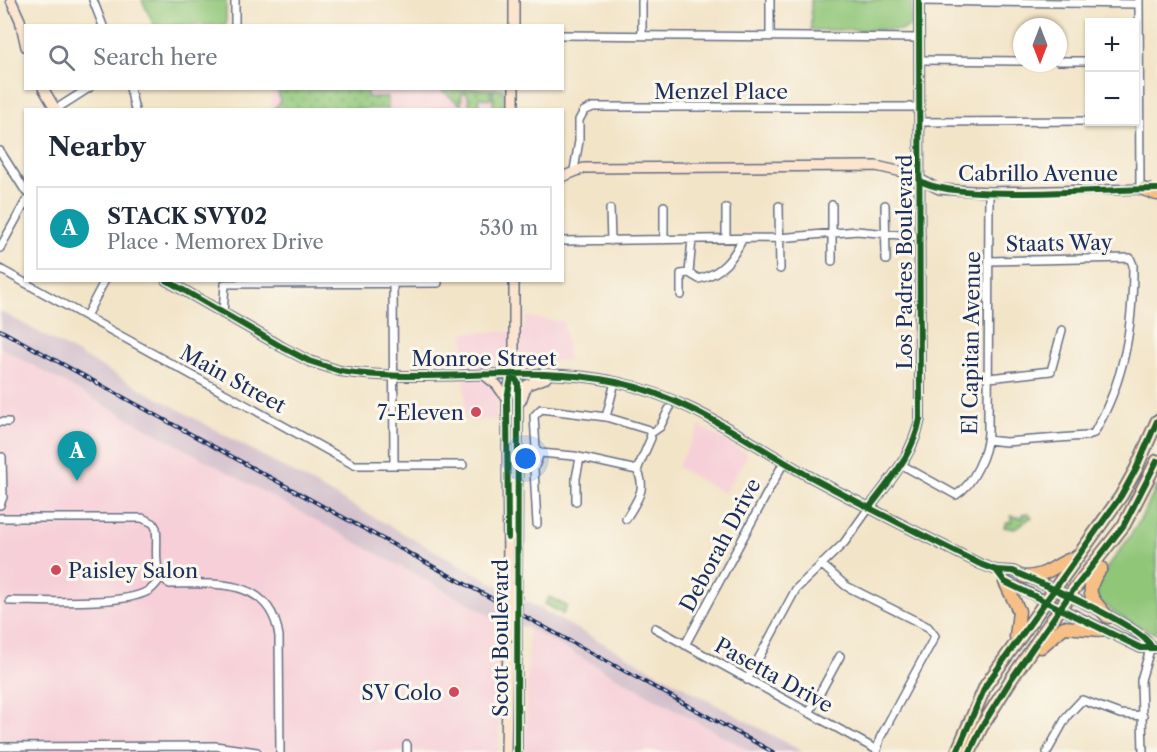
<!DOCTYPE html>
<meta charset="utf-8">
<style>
body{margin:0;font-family:"Libre Caslon Text",serif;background:#f6f6f7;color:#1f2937}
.controls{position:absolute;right:18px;top:18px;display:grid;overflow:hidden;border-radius:0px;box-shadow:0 2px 4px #0004}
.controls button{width:54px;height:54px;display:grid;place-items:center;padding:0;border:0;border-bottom:2px solid #e0e1e3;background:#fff;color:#1f2937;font:30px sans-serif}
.compass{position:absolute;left:1013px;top:18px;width:54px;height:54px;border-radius:50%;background:#fff;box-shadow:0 2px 4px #0004;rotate:180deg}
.you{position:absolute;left:526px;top:459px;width:21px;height:21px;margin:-15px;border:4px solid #fff;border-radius:50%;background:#1a73e8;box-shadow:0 0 0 9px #1a73e833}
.badge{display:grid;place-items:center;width:39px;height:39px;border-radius:50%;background:#db2777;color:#fff;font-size:20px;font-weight:700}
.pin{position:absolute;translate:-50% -50px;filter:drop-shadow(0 2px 3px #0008)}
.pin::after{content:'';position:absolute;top:32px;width:21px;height:18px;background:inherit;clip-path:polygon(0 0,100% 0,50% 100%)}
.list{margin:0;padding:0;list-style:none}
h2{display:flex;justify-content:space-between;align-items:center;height:78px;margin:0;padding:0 24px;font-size:26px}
h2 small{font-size:20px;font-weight:400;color:#747a83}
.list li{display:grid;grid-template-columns:39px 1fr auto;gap:18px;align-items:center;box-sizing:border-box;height:84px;margin:0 12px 12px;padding:0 12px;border:2px solid #e0e1e3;border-radius:0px}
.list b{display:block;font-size:22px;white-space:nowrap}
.list p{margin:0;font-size:20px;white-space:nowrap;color:#747a83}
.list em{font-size:20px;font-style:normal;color:#747a83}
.icon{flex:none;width:33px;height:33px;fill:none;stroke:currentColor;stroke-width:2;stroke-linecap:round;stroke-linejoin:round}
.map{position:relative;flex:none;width:1157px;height:752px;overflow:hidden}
.search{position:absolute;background:#fff;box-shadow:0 2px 4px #0004;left:24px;top:24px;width:540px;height:66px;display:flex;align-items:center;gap:15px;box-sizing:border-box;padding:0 21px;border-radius:0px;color:#747a83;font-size:22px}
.panel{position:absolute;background:#fff;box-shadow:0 2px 4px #0004;left:24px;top:108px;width:540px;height:174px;border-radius:0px}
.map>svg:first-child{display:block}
.built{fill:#f6cfd8}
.industrial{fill:#d1bdca}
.grass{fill:url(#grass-dots);stroke:#567a6b;stroke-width:1.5}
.park{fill:#90c678;stroke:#567a6b;stroke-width:1.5}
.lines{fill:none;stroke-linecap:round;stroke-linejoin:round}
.street-casing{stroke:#666e83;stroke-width:10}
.secondary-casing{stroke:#666e83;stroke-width:12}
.highway-casing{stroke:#666e83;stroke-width:15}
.street{stroke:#fff;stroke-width:7}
.secondary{stroke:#fbe5cf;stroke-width:9}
.highway{stroke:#f5bf86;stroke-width:12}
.rail-casing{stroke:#1b2f5e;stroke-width:4}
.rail{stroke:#fbf7ec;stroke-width:1.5;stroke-dasharray:4.5;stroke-linecap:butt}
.secondary-bridge-casing{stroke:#666e83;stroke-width:12;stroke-linecap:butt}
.secondary-bridge{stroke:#fbe5cf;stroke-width:9}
.cycleway-casing{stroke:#fbf7ec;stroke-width:10}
.cycleway{stroke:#1b5e20;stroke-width:6}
.poi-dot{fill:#d1495b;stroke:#fbf7ec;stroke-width:2}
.labels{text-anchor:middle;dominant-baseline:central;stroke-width:6;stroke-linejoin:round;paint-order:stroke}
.street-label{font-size:21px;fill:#1b2f5e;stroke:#fbf7ec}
.poi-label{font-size:21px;fill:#1b2f5e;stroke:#fbf7ec;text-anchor:end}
</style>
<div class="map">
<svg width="1157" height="752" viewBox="0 0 1157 752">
<defs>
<pattern id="grass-dots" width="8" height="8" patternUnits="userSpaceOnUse" patternTransform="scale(1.5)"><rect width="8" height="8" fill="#90c678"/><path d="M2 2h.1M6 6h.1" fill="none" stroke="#75a166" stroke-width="1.8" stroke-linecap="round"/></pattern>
</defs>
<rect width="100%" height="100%" fill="#fbf7ec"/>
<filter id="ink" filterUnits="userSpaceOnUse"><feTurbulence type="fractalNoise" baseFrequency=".0167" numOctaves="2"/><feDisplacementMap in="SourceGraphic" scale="12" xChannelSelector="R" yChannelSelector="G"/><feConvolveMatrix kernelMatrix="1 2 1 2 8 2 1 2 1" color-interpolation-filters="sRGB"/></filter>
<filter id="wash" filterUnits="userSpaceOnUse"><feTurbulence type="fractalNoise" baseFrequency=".008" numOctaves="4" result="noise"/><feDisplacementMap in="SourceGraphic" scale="24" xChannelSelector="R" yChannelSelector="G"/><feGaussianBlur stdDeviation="1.35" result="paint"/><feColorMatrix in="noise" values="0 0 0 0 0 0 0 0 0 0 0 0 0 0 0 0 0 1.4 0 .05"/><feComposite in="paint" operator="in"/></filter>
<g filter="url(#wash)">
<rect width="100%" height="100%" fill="#f2e4c7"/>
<!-- built -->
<path class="built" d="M272,89H504V109L271,110Z
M527,317L564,322L568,361L497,360V420H465L464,332H523Z
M0,347L499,620V752H0Z
M700,426L748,454L724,493L677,467Z
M528,628L752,752H526Z"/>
<!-- industrial -->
<path class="industrial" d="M0,311L533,605L803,752H752L528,628L499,620L97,401L0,347Z"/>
<!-- grass -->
<path class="grass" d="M278,89H367V97H388V109H274L280,102Z
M440,89H491V99L479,98V107H470L467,93H462L461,105Z
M493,89H504V109H493Z"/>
<!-- park -->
<path class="park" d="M142,0H226V25H154Z
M811,0H912L911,26L902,30H811Z
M1157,485V634C1136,626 1114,614 1097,598L1096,581C1121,551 1142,522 1157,485Z
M1028,513L1032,517L1014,529L1004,527L1007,522H1011V516L1022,518V514Z
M549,597L567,606L563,614L545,604Z"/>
</g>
<g filter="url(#ink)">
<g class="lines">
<!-- street casing -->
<g class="street-casing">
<path id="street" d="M93,0L103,26
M642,0V35
M770,0V35
M1139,0L1140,189
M919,1L1139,4
M235,26V0
M562,35L920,38
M919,60L1022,61
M1058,61H1090
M130,88L135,110
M56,109L89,88
M920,122L1090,121
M0,151L26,192
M574,170L579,141V120L584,111L593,107H919
M885,205L886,260
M664,206V240
M779,206L780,269
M726,208V237
M610,209L611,241
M692,239L689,273L699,279C723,273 733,258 743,238
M562,241L779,238L857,231L921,237
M0,248L26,201
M832,261V205
M0,269L354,465H463
M393,283L394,464
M681,295V274L689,273
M223,314L225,284L438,283
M86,316L105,280
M989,378L1051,371L1062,330
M606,417L615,382
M0,422H8
M650,434L660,427L669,409
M987,440L1006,442L1085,436L1094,433C1125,380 1133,326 1133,265L1130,258L989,261
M540,453L536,449L534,416L541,409L606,417L649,430L651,438L637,470
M540,453L574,456L637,470
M902,465L956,495C974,484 987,453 988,433L989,192
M576,501V478L580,458
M0,505L3,497L2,457
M0,518H142L153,523L156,528C159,547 150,574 170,584C216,584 270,577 279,636L280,752
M626,519C636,501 648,490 637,470
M537,524L534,469L540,453
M10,601C43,601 121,606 148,591C154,588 157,582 161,578
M655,628L877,750L880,738L935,636L928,627L846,586L821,564
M685,645L784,462
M747,680L796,589L844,543L869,508
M809,713L840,656
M407,745V752
M0,747L215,746L257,752
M1047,752L1067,716L1082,700L1120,714L1143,716
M1143,752L1141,680L1151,646"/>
</g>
<!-- secondary casing -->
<g class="secondary-casing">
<path id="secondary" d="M11,0L20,20L26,47
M514,0V26
M43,88L56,110
M514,110V88
M562,177L584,168L876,166L907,173L939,189L989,192L1150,189
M166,280L282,347L309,361L340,371C432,385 525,363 616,382C687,397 745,440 807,475C864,506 922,535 980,564L996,570L1013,571C1041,584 1139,624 1151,646
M483,374L497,385L506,398
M512,374L518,383L517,585
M521,401L527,385L546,378
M869,508C890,480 913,455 920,419L919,0
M508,581L507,398L514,359V280
M1005,581L1141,648H1157
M506,752L508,637
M517,752V642"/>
</g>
<!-- highway casing -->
<g class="highway-casing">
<path id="highway" d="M1143,189L1157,194
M1101,568C1084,591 1089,597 1108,617
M1025,577C1053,575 1054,563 1077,557
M1005,582L1019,611L1016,637
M1041,647L1064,627L1101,630
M957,752L986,685L1121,496L1136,469L1157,421
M970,752L981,728L1012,678L1068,597L1124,525L1157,461"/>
</g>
<!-- street -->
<use href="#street" class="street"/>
<!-- secondary -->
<use href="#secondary" class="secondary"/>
<!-- highway -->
<use href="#highway" class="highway"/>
<!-- rail casing -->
<g class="rail-casing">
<path id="rail" d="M0,330L773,752"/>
</g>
<!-- rail -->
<use href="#rail" class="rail"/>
<!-- secondary-bridge casing -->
<g class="secondary-bridge-casing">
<path id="secondary-bridge" d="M517,585V642
M508,637V581"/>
</g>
<!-- secondary-bridge -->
<use href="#secondary-bridge" class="secondary-bridge"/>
<!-- cycleway casing -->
<g class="cycleway-casing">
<path id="cycleway" d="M921,181C953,202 1110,189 1157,189
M166,280L282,347L309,361L340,371C432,385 525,363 616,382C687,397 745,440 807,475C864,506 922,535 980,564L996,570L1013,571C1041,584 1139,624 1151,646
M512,374L518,383L517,752
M869,508C890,480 913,455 920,419L919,0
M508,538L507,398L512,374
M996,570L1005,582L1141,648H1157
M957,752L986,685L1121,496L1136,469L1157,421
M970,752L981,728L1012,678L1068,597L1124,525L1157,461"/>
</g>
<!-- cycleway -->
<use href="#cycleway" class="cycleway"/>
</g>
</g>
<!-- markers -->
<g class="poi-dot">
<circle cx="476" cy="412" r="6"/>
<circle cx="56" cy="570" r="6"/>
<circle cx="454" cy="692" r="6"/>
</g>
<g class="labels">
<!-- street labels -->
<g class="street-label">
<text x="721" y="91">Menzel Place</text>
<text x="1038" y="173">Cabrillo Avenue</text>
<text transform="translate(1059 243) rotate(-1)">Staats Way</text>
<text transform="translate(904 262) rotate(-90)">Los Padres Boulevard</text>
<text transform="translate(971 343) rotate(-89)">El Capitan Avenue</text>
<text x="484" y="358">Monroe Street</text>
<text transform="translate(233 379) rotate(29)">Main Street</text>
<text transform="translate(720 545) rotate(-62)">Deborah Drive</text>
<text transform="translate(500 638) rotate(-90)">Scott Boulevard</text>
<text transform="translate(774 675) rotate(29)">Pasetta Drive</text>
</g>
<!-- poi labels -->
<g class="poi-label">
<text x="464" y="412">7-Eleven</text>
<text x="68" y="570" text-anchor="start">Paisley Salon</text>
<text x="442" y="692">SV Colo</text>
</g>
</g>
</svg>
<div class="controls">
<button>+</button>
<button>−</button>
</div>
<svg class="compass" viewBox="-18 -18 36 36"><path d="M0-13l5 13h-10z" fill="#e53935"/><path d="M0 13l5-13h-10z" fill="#747a83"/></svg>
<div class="you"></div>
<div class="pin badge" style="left:77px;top:481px;background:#0f9aa8">A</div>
<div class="search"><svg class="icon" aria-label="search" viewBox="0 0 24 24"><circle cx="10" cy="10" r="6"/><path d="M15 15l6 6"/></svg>Search here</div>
<section class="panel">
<h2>Nearby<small></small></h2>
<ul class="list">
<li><span class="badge" style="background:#0f9aa8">A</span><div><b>STACK SVY02</b><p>Place · Memorex Drive</p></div><em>530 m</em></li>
</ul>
</section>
</div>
